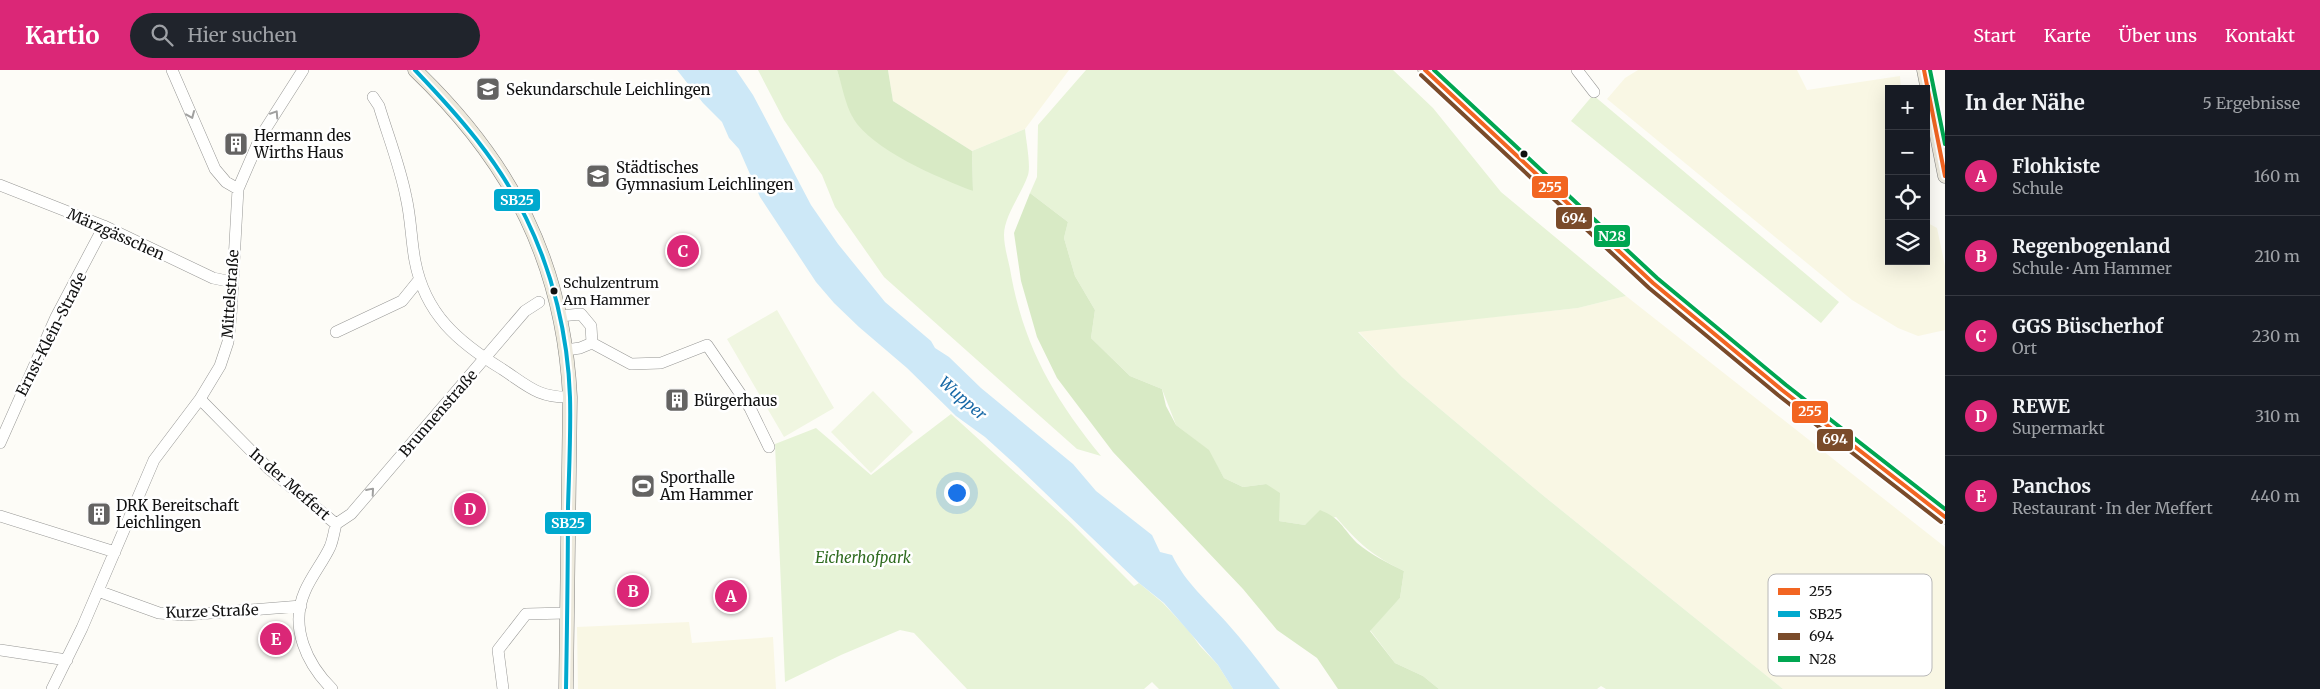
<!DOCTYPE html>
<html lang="de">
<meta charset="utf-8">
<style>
body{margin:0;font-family:Merriweather,serif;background:#20242c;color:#f1f3f6}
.controls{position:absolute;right:15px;top:15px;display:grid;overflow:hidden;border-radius:0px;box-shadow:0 5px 20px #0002}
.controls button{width:45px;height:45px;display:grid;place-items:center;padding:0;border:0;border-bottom:1px solid #363941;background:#171b24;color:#f1f3f6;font:25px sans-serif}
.you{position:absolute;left:956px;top:422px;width:18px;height:18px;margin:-12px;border:4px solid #fff;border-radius:50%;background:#1a73e8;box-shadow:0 0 0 8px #1a73e833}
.badge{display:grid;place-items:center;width:32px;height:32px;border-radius:50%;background:#db2777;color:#fff;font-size:16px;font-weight:700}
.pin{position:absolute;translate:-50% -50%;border:2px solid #fff;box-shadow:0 1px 5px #0006}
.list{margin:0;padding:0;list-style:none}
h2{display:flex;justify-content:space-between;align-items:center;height:65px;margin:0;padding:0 20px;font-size:21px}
h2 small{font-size:16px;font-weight:400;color:#9ea1a6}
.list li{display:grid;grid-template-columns:32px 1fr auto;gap:15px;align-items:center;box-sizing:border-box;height:80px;padding:0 20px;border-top:1px solid #363941}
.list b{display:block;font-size:19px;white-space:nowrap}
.list p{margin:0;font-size:16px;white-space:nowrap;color:#9ea1a6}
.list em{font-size:16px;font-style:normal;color:#9ea1a6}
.icon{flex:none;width:28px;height:28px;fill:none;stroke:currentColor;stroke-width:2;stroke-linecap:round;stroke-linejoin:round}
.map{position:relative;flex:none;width:1945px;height:619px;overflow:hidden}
header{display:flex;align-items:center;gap:30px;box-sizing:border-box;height:70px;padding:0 25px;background:#db2777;color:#fff}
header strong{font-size:24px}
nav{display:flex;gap:28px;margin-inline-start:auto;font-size:18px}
.search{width:350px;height:45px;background:#20242c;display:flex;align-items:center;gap:12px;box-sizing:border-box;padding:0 18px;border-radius:28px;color:#9ea1a6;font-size:19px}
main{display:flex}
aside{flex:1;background:#171b24}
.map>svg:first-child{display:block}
.farmland{fill:#f9f7e4}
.green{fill:#e7f3d7}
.forest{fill:#d8eac5}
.pitch{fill:#f0f6e1}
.water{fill:#cde8f7}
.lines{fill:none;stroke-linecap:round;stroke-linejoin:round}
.minor-casing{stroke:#979795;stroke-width:12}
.major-casing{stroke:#858482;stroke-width:15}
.minor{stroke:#fffffe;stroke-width:11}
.major{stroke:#ede9dc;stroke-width:14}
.bus-1-casing{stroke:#fff;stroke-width:8}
.bus-2-casing{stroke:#fff;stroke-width:8}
.bus-3-casing{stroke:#fff;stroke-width:8}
.bus-4-casing{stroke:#fff;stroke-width:8}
.bus-1{stroke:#f26522;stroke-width:4}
.bus-2{stroke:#00a9ce;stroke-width:4}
.bus-3{stroke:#7a4b2a;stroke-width:4}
.bus-4{stroke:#00a651;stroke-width:4}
.oneway{stroke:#a0a09f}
.bus-dot{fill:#111;stroke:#fff;stroke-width:2}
.labels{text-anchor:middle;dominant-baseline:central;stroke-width:5;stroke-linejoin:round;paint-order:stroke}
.bus-label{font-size:14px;fill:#111;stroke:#fff;text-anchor:start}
.poi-label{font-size:15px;fill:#111;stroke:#fff;text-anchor:start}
.street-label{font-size:15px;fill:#111;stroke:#fff}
.park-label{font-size:15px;font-style:italic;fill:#2f6b1f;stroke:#fff}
.water-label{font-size:16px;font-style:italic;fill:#1768a6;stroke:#fff}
.key{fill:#fff;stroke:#b8b8b8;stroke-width:1}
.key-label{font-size:14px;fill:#111}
.line-badge{stroke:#fff;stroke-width:2}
.badge-label{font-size:14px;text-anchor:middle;font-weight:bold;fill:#fff}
</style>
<header>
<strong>Kartio</strong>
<div class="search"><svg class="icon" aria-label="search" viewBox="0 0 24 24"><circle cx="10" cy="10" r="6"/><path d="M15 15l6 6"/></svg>Hier suchen</div>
<nav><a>Start</a><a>Karte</a><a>Über uns</a><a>Kontakt</a></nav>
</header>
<main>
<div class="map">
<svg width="1945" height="619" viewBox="0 0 1945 619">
<rect width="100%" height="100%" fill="#fdfcf7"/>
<!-- farmland -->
<path class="farmland" d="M888,0H1069L1025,59L972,81L893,31Z
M1638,0H1797L1807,20L1900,6L1901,19H1889V191H1926V152L1937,158L1945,196V260L1918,266L1898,258L1852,230L1607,29L1625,8Z
M1626,226L1945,477V619H1783L1545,427L1402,307L1358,261L1578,238Z
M689,552L692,573L773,567L776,619H578L577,557Z"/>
<!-- green -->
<path class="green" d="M758,0H837L853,48L973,121L972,81L1025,59C1026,71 1031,95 1028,105C1022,123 1004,146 1004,165C1004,176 1008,189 1010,199C1023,275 1053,327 1101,386L1077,379L884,207L835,137L822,105L784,50Z
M1086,0H1393L1433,38L1501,122L1626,226L1578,238L1358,262L1402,307L1545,427L1783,619H1606L1601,616L1597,619H1439L1423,606L1395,593L1370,560L1400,528L1404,501C1373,486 1358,473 1336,447L1305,455L1279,451L1266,414L1243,417L1224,408L1208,380L1176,355L1162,319L1130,306L1091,268L1095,240L1075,206L1064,168L1068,152L1030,123L1037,107L1038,55Z
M1593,25L1839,232L1821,253L1571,51Z
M951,344L1072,454L1134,516L1139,513L1163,533L1189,561L1200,576L1218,595L1233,619H1159L1152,612L1144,619H967L914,563L900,560L841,585L785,612L775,374L816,358L871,405Z"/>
<!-- forest -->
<path class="forest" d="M837,0H888L893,31L972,81L973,121C939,108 872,80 853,48C845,34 842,15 837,0Z
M1030,123L1068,152L1064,168L1075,206L1095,240L1091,268L1130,306L1162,319L1166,336L1176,355L1209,380L1224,408L1243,417L1266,414L1280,423L1279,451L1305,455L1320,440C1342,449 1341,457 1357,473C1371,485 1388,493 1404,501L1400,528L1370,561L1395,593L1423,606L1439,619H1338L1317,588L1277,560L1243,519L1113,382L1057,308L1037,267L1021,211L1014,163Z"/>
<!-- pitch -->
<path class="pitch" d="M777,240L834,338L784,367L727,269Z
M873,321L913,362L871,403L831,362Z"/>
<!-- water -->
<path class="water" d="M677,0H736L753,25L811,135L838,174L885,232L931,271L935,278L949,287L981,318L1073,394L1096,421L1152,465L1160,482L1172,485C1187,515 1206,529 1227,553C1246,574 1262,596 1280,619H1233L1218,595L1164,533L1139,513L1017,396L985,367L956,346L907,298L859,257L834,233L816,212L760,127L739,79L729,68L722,52L703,33Z"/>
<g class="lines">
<!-- minor casing -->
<g class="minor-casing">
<path id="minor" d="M172,0L215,99L226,112L238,119
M1577,0L1594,22
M373,27L379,36C388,66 400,96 406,127C411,148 411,170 415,191C425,244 458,272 502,299C528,316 538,328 570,327
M0,115L104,156L213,208L232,212
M560,246L581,244L591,256L592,273
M336,262L402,231L419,210
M592,273L631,294L661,293L707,275L750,338L769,377
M566,280L580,278L592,273
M200,329L268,398L336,454
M0,373L56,247L104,156
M0,446L115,482
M336,454L351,444L525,241L539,232
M98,521L159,543L185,545L301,536
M0,580L67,590
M52,619L82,558L154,390L200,329L220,296L228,272L231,245L238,119L261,66L303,0
M332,619C307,594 289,557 305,521C312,505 323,492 330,477C333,470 334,462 336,454
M503,619L498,580L526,544L566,543"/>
</g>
<!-- major casing -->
<g class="major-casing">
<path id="major" d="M415,0C512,93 563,192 570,327L566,619
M1425,0L1653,213L1782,320L1945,447
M1924,0L1945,106"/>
</g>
<!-- minor -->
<use href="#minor" class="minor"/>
<!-- major -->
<use href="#major" class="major"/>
<!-- bus-1 casing -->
<g class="bus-1-casing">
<path id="bus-1" d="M1425,0L1653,213L1782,320L1945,447
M1924,0L1945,106"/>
</g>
<!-- bus-2 casing -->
<g class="bus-2-casing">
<path id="bus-2" d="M415,0C458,45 499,91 526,148C553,203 568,266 570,327C571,363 569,401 568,437C568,498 567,558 566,619"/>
</g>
<!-- bus-3 casing -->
<g class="bus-3-casing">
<path id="bus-3" d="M1421,5L1649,218L1778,325L1941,452"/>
</g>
<!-- bus-4 casing -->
<g class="bus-4-casing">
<path id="bus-4" d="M1434,0L1657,208L1786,315L1945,439
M1930,0L1945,74"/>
</g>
<!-- bus-1 -->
<use href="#bus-1" class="bus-1"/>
<!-- bus-2 -->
<use href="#bus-2" class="bus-2"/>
<!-- bus-3 -->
<use href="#bus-3" class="bus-3"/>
<!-- bus-4 -->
<use href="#bus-4" class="bus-4"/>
</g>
<!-- one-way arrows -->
<defs><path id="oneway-chevron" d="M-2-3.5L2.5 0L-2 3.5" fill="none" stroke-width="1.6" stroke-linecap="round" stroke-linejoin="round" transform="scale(1.25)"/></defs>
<g class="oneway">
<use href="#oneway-chevron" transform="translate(275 44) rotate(-57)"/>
<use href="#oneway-chevron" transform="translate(191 45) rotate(67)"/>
<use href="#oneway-chevron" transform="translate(371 421) rotate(-49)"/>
</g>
<!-- icons -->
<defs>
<g id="school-square" transform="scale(1.25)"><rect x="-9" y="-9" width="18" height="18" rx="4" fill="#646362" stroke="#fff"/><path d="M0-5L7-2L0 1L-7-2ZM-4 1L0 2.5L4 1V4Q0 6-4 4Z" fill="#fff"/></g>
<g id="building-square" transform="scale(1.25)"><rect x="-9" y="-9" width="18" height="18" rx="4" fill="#646362" stroke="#fff"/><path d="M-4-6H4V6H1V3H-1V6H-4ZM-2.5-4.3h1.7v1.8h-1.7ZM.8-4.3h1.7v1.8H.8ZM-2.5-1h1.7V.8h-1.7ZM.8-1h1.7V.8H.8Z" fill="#fff"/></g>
<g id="stadium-square" transform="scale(1.25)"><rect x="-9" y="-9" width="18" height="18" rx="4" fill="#646362" stroke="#fff"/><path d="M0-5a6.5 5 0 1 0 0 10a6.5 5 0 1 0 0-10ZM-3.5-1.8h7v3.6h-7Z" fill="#fff"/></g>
</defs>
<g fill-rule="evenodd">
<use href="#school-square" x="488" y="19"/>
<use href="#building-square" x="236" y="74"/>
<use href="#school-square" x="598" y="106"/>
<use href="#building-square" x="677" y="330"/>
<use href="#stadium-square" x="643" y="416"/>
<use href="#building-square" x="99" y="444"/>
</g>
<!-- markers -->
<g class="bus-dot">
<circle cx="1524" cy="84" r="4.5"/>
<circle cx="554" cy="221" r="4.5"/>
</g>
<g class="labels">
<!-- bus labels -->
<g class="bus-label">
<text x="563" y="213">Schulzentrum<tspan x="563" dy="17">Am Hammer</tspan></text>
</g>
<!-- poi labels -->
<g class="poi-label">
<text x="506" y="19">Sekundarschule Leichlingen</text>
<text x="254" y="65">Hermann des<tspan x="254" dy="17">Wirths Haus</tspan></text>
<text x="616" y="97">Städtisches<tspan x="616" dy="17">Gymnasium Leichlingen</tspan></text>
<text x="694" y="330">Bürgerhaus</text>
<text x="660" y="407">Sporthalle<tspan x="660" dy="17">Am Hammer</tspan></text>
<text x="116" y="435">DRK Bereitschaft<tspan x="116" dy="17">Leichlingen</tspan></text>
</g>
<!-- street labels -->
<g class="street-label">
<text transform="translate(116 164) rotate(24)">Märzgässchen</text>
<text transform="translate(230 224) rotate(-86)">Mittelstraße</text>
<text transform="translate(51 264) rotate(-63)">Ernst-Klein-Straße</text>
<text transform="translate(438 343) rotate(-49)">Brunnenstraße</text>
<text transform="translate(290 414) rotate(41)">In der Meffert</text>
<text transform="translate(212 541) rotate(-2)">Kurze Straße</text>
</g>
<!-- park labels -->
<g class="park-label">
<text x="863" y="487">Eicherhofpark</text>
</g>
<!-- water labels -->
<g class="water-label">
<text transform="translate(963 328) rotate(41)">Wupper</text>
</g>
</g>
<!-- legend -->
<rect x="1768" y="504" width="164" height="102" rx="8" class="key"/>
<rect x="1778" y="518" width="22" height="7" fill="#f26522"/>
<rect x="1778" y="541" width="22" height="6" fill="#00a9ce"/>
<rect x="1778" y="563" width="22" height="7" fill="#7a4b2a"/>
<rect x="1778" y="586" width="22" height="6" fill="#00a651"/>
<g class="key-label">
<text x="1809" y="526">255</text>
<text x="1809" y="549">SB25</text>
<text x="1809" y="571">694</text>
<text x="1809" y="594">N28</text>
</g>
<g class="line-badge">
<rect x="1531" y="105" width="38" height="24" rx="5" fill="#f26522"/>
<rect x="493" y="118" width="48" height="24" rx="5" fill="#00a9ce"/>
<rect x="1555" y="136" width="38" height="24" rx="5" fill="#7a4b2a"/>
<rect x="1593" y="154" width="38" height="24" rx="5" fill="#00a651"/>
<rect x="1791" y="330" width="38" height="24" rx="5" fill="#f26522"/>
<rect x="1816" y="358" width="38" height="24" rx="5" fill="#7a4b2a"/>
<rect x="544" y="441" width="48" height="24" rx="5" fill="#00a9ce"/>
</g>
<g class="badge-label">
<text x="1550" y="122">255</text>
<text x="517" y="135">SB25</text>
<text x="1574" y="153">694</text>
<text x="1612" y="171">N28</text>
<text x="1810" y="346">255</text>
<text x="1835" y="374">694</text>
<text x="568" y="458">SB25</text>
</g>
</svg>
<div class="controls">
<button>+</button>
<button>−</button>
<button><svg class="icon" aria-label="locate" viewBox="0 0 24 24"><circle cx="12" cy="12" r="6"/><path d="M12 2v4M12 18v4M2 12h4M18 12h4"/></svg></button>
<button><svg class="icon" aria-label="layers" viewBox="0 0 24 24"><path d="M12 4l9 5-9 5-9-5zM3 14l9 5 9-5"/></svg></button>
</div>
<div class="you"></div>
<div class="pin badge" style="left:731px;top:526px">A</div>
<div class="pin badge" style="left:633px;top:521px">B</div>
<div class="pin badge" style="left:683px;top:181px">C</div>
<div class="pin badge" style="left:470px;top:439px">D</div>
<div class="pin badge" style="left:276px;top:569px">E</div>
</div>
<aside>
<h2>In der Nähe<small>5 Ergebnisse</small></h2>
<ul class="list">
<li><span class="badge">A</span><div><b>Flohkiste</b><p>Schule</p></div><em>160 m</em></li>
<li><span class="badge">B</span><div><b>Regenbogenland</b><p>Schule · Am Hammer</p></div><em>210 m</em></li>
<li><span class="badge">C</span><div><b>GGS Büscherhof</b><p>Ort</p></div><em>230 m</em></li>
<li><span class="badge">D</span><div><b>REWE</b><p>Supermarkt</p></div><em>310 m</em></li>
<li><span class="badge">E</span><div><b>Panchos</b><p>Restaurant · In der Meffert</p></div><em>440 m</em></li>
</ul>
</aside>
</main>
